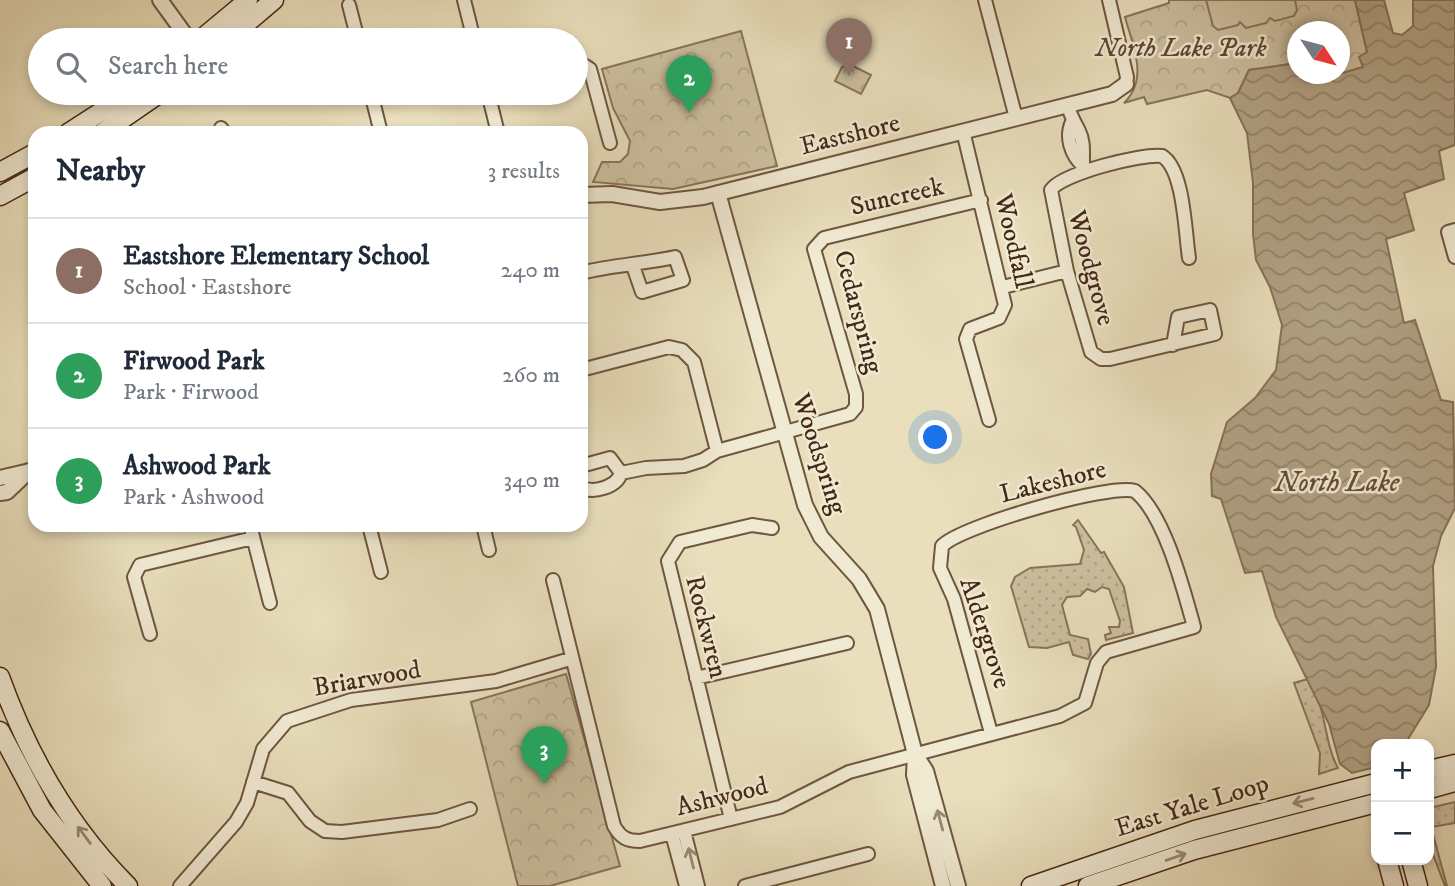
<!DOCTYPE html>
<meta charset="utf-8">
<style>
body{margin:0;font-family:"IM FELL DW Pica",serif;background:#f6f6f7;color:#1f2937}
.controls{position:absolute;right:21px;bottom:21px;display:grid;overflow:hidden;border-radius:14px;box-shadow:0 4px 10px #0003}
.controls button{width:63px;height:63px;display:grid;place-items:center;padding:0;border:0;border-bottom:2px solid #e0e1e3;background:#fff;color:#1f2937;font:35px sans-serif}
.compass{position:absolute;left:1287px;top:21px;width:63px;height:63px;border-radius:50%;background:#fff;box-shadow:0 4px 10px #0003;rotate:126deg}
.you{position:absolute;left:936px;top:438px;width:24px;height:24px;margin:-18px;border:5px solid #fff;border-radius:50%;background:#1a73e8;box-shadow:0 0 0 10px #1a73e833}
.badge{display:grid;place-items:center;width:46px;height:46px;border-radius:50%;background:#8f2418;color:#fff;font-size:23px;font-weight:700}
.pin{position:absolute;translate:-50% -58px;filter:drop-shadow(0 2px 4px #0008)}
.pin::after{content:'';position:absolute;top:37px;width:24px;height:21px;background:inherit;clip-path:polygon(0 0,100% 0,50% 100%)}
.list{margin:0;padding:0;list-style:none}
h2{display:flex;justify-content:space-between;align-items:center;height:91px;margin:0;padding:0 28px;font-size:30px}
h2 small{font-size:23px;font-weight:400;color:#747a83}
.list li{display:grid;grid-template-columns:46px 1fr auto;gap:21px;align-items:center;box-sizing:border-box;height:105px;padding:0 28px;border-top:2px solid #e0e1e3}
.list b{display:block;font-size:26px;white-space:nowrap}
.list p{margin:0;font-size:23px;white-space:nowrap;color:#747a83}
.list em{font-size:23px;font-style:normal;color:#747a83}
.icon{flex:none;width:38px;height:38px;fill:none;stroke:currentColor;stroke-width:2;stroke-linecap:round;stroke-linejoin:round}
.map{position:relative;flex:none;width:1455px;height:886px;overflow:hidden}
.search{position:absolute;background:#fff;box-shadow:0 4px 10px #0003;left:28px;top:28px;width:560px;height:77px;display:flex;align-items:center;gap:18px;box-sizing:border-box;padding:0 24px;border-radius:38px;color:#747a83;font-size:26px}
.panel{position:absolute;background:#fff;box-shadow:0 4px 10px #0003;left:28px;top:126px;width:560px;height:406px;border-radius:21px}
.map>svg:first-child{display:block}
.grass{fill:url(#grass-dots);stroke:#89745b;stroke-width:2}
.park{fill:url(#park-crowns);stroke:#89745b;stroke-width:2}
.pitch{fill:#cdc0a0;stroke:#89745b;stroke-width:2}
.water{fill:url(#water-waves);stroke:#867158;stroke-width:2}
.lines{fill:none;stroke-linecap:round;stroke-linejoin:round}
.minor-casing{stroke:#6e5640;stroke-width:16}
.tertiary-casing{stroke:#6e5640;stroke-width:18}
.secondary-casing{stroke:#452816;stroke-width:21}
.minor{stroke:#f1ead3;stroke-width:12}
.tertiary{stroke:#f1ead3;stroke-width:14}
.secondary{stroke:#f1ead3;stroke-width:18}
.oneway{stroke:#9b8974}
.labels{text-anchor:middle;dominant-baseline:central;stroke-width:5;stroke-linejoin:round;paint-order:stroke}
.park-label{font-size:26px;font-style:italic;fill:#604632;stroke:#f1ead3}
.street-label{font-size:26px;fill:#452816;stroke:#f1ead3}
.water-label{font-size:28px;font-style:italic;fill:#654c37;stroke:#f1ead3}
</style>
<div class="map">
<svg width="1455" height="886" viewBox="0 0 1455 886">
<defs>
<pattern id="grass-dots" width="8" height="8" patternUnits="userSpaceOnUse" patternTransform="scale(1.75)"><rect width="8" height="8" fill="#cdc0a0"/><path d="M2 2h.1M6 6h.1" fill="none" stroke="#b1a589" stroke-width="1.8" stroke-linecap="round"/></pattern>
<pattern id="park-crowns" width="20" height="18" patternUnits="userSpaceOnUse" patternTransform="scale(1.75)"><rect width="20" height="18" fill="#cdc0a0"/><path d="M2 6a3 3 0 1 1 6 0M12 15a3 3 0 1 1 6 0" fill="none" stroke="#b1a589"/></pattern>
<pattern id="water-waves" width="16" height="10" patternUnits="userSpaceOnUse" patternTransform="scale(1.75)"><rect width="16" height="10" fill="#b1a184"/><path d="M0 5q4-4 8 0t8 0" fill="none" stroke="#92836b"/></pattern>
</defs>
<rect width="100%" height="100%" fill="#e9dfbc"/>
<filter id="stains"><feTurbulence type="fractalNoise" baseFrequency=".00286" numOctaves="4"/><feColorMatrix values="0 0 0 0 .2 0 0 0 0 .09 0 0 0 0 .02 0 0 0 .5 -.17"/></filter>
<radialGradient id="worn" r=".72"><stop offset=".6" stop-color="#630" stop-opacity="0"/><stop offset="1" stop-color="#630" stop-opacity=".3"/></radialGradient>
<!-- grass -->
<path class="grass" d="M1078,520L1101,553L1104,552L1124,587L1133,633L1106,640L1105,635L1111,633L1109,627H1119L1120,621L1109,589L1102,587L1095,592L1087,589L1080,596L1067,597L1062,605L1070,635L1088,639L1091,654L1088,659L1073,655L1069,642L1047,648L1029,647L1011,586L1015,577L1030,568L1080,564L1084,550L1076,527L1073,525Z
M1308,679C1327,706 1323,741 1338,768L1319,774L1320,753L1294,683Z
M1455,802V823L1431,827L1447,886H1445L1429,844V808Z"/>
<!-- park -->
<path class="park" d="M1169,0H1355L1367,52L1363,67L1326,78L1324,74H1340V32H1298L1297,63L1249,70L1238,93L1230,98L1207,90L1147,104L1144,97L1124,103C1149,78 1133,47 1125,17L1169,3Z
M741,31L777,166L673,189L593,182L602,162H620L628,154L630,141L613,108L602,69Z
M851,65L871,75L861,94L835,81L842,67Z
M566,674L620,866L550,886H518L471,702Z"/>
<!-- pitch -->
<path class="pitch" d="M1206,0H1295L1297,10L1294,16L1275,21L1270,18L1266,23L1246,28L1240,22L1238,25L1218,30L1213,26Z"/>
<!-- water -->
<path class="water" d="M1355,0H1384L1393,33L1402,35L1413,26V0H1455V145L1439,151L1444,179L1404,193L1414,230L1386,239L1404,323L1415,320L1441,400L1453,402L1455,508L1441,536L1433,566L1436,667L1429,705L1405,744H1376V767L1352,773L1340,764L1329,724L1276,617L1262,571L1245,573L1221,499L1212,496L1211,474L1227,422L1255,398L1276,370L1282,325L1270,287L1256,260L1253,234V183L1247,133L1230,98L1238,93L1249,70L1297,63L1298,74H1324L1326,78L1363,67L1359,57L1367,52Z"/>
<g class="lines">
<!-- minor casing -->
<g class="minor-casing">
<path id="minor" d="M464,0L474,40
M985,0L1016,118
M1109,0L1127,77L1126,84
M349,5L358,40
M576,60L590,69L610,143
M371,93L381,133
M488,93L498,133
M1068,105C1071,119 1074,120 1079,131C1086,145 1081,158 1084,172
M1072,122C1065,137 1071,155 1083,166
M221,128L225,133
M963,131L1005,305L999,318L970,329L966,339L989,420
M1455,230L1448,232L1455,257
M581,273C612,265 643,264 675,257L683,280L642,292L633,266
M1003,287L1067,271
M1173,345L1178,317L1210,310L1215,334L1110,359H1101L1091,352L1067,271L1051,190C1061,174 1142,153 1162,156C1184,169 1185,232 1189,258
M581,370L669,347L682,350L694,362L717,451
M581,466L610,458L621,473
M581,487C593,494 617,487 621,473L646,468L684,466L703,460L717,451L850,414L856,407V394L814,249L824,238L981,200
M250,525L270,603
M369,525L381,572
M483,525L489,550
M553,580L614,826C621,838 627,841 640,841L780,807L849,772L1060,716L1085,703L1097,663L1106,652L1194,627C1184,591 1165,515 1135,491C1111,483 960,526 942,546L940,568L954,599L991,733
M150,634L134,577L140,565L253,538
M696,678L847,643
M253,782L288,793L310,821L325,831L342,832L438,820L470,809
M731,819L668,561L680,542L752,525L772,528
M684,831L698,886
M672,834L686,886
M180,886L236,822L247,803L263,749L287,721L351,700L496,681L570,659
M745,886L868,854"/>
</g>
<!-- tertiary casing -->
<g class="tertiary-casing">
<path id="tertiary" d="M160,0L189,40
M718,193L805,505L821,537L859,579L877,609L915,754L914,775L943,886
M581,195L612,194L660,202L703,197L1112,94L1126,84
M0,478L30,471
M0,493L7,492L29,471
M915,754L926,771L958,886"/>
</g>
<!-- secondary casing -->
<g class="secondary-casing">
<path id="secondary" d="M200,40L248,0
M227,40L274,0
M68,133L130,93
M102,133L160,93
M0,172L35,153
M0,196L35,177
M0,677C28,755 69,827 128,886
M0,731L42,810L102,886
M1429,770L1455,764
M1429,789L1455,782
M1387,860L1394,886
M1411,860L1418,886
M1031,886L1195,830L1376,783
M1088,886L1194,850L1376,803"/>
</g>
<!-- minor -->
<use href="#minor" class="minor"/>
<!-- tertiary -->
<use href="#tertiary" class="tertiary"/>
<!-- secondary -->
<use href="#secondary" class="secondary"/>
</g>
<!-- one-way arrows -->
<defs><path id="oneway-shaft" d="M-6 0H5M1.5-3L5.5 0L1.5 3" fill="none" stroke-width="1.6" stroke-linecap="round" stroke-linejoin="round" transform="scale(1.75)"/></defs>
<g class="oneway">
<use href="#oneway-shaft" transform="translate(1303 801) rotate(166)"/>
<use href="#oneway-shaft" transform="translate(940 820) rotate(-105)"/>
<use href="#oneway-shaft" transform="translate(84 835) rotate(-127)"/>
<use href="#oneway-shaft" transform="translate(1176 857) rotate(-19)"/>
<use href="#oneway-shaft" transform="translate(691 858) rotate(-104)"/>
</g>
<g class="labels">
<!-- park labels -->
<g class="park-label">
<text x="1181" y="48">North Lake Park</text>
</g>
<!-- street labels -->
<g class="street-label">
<text transform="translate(850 135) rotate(-14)">Eastshore</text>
<text transform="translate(897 197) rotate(-13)">Suncreek</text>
<text transform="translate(1013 241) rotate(77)">Woodfall</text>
<text transform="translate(1091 268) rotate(75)">Woodgrove</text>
<text transform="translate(858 312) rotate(75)">Cedarspring</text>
<text transform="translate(819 454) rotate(72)">Woodspring</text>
<text transform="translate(1053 482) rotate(-14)">Lakeshore</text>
<text transform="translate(706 627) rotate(76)">Rockwren</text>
<text transform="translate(985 633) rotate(72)">Aldergrove</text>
<text transform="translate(367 679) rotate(-10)">Briarwood</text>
<text transform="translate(722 797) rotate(-14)">Ashwood</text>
<text transform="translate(1192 806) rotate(-17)">East Yale Loop</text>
</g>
<!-- water labels -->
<g class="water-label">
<text x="1337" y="482">North Lake</text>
</g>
</g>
<rect width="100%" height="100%" filter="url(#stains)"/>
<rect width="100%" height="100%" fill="url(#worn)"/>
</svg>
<div class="controls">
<button>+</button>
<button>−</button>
</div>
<svg class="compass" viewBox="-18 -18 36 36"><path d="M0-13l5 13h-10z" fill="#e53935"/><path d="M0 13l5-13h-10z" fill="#747a83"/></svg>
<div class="you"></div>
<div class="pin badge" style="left:849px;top:76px;background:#8d6e63">1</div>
<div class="pin badge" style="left:689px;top:113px;background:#2e9e5b">2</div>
<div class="pin badge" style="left:544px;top:784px;background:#2e9e5b">3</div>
<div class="search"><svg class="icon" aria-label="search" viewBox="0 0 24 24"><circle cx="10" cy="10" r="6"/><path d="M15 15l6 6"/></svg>Search here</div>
<section class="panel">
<h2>Nearby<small>3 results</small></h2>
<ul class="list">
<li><span class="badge" style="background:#8d6e63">1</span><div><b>Eastshore Elementary School</b><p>School · Eastshore</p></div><em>240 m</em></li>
<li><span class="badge" style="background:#2e9e5b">2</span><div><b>Firwood Park</b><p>Park · Firwood</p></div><em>260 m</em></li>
<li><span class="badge" style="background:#2e9e5b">3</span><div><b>Ashwood Park</b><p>Park · Ashwood</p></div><em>340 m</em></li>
</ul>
</section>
</div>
